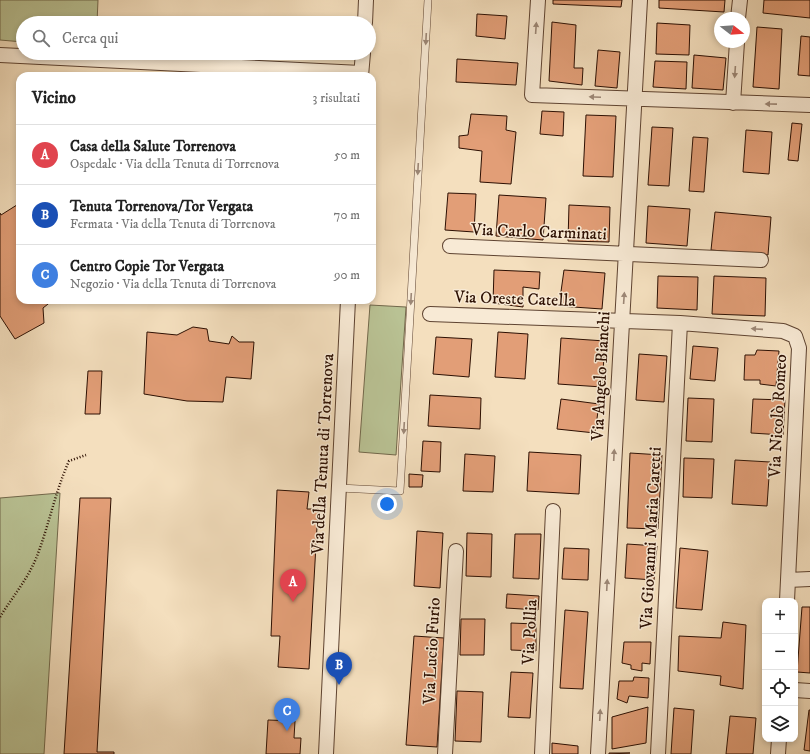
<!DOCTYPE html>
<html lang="it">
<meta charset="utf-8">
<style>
body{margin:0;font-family:"IM FELL DW Pica",serif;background:#f6f6f6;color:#222}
.controls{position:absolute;right:12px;bottom:12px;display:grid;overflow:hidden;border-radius:8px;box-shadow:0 2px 6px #0003}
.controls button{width:36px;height:36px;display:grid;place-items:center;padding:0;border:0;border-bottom:1px solid #e0e0e0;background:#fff;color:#222;font:20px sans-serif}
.compass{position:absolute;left:714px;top:12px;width:36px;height:36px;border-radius:50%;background:#fff;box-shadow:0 2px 6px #0003;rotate:107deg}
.you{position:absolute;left:387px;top:504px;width:14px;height:14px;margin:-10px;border:3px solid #fff;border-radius:50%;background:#1a73e8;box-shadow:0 0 0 6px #1a73e833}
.badge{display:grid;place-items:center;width:26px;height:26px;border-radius:50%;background:#2563eb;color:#fff;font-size:13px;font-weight:700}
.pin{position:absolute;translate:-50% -33px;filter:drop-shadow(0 1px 2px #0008)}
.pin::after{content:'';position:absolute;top:21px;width:14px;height:12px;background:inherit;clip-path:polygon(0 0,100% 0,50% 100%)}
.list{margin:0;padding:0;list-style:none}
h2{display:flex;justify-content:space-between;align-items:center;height:52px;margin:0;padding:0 16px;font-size:17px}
h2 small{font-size:13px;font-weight:400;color:#767676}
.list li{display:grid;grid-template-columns:26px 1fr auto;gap:12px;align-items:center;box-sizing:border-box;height:60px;padding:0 16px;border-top:1px solid #e0e0e0}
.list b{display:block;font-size:15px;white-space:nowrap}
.list p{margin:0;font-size:13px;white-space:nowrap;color:#767676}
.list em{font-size:13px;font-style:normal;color:#767676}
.icon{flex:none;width:22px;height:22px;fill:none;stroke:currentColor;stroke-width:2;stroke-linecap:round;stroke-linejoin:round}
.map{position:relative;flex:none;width:810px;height:754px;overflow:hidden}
.search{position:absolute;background:#fff;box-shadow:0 2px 6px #0003;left:16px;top:16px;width:360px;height:44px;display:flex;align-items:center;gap:10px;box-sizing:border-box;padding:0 14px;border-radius:22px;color:#767676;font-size:15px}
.panel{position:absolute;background:#fff;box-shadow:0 2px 6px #0003;left:16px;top:72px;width:360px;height:232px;border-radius:12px}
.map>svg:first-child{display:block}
.green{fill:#b9c294;stroke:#72684b}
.building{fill:#e29e77;stroke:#2c0f02}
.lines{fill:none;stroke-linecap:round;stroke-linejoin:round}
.service-casing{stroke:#5e4331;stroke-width:8}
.minor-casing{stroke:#5e4331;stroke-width:16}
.path{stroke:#2c0f02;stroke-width:2.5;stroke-dasharray:1 2;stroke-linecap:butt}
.service{stroke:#f8ead5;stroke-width:7}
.minor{stroke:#f8ead5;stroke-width:14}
.oneway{fill:#9c8776}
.labels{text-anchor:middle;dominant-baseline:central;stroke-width:3;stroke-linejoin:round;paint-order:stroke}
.street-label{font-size:17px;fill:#2c0f02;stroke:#f8ead5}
</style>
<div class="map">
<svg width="810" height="754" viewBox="0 0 810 754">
<rect width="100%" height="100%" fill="#f4dfbe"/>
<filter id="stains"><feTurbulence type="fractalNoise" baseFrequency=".005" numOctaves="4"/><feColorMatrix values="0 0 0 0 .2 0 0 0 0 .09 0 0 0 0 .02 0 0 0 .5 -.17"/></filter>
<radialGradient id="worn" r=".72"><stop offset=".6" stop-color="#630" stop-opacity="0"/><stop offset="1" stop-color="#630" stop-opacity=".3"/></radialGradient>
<!-- green -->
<path class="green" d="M0,0H98L97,23H23V42L0,40Z
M370,305L406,307L396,455L359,452Z
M60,493L44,754H0V498Z"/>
<!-- building -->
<path class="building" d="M553,0H622L621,7L553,4Z
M659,0H725L724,12L659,8Z
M764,0H810V18L763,13Z
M477,14L507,16L505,39L476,36Z
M552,22L576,25L574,68H583L582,85L549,81Z
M657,23L690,25L689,55L656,54Z
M757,27L782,29L779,89L753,87Z
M801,36L810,37V76L798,75Z
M598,50L620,52L617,88L595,86Z
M694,55L726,58L723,90L692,88Z
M457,59L518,63L516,85L456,82Z
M655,61L687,62L686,89L653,87Z
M542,111L564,112L563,136L540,134Z
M471,114L507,116L506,130L516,132L511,184L480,182L482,151L459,148V136L468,135Z
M586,115L616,116L613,177L583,176Z
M792,123L802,124L798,161L788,160Z
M652,127L673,128L669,186L648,185Z
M746,130L772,132L769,174L743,172Z
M693,137L708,138L704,192L689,191Z
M448,193L476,194L474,232L445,230Z
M499,195L546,198L543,240L496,236Z
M20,203V300H53L43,308L44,323L15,339L0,316V213L1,215Z
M569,205L610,207L609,242L568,241Z
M648,206L690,209L687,246L646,243Z
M715,212L771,217L768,255L711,250Z
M494,270L540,272L539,289L523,287V307L493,303Z
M564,270L605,273L602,309L559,306Z
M658,276L698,277L697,310L657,308Z
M714,276L766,278L765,316L712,314Z
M193,327L207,329L209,341L229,344L232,336L239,342H254L251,379L226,377L223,402L187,401L144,394L147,332L177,335Z
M498,332L528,334L525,379L495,377Z
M436,337L472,339L469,377L433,374Z
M561,338L605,341L602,387L558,384Z
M693,346L718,348L715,381L690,379Z
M757,350L779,351L776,386L760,384V380H744L745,355H755Z
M639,354L667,356L664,402L636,400Z
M88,371H102L100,414H85Z
M430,395L481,398L480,429L428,426Z
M688,398L714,399L712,442L686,441Z
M561,399L599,404L595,433L557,429Z
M753,399L785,400L783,435L751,433Z
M423,441L441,442L440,472L421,471Z
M529,452L581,455L579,494L527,491Z
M630,453L662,455L658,529L627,528Z
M465,454L495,456L493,492L463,491Z
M684,458L714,459L712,498L683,497Z
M735,460L770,462L767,506L732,504Z
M409,474L423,475L422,487H409Z
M277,490L309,492L307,509H318L309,669L278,667L280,636H271Z
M80,498H111L97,752H114V754H64Z
M417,531L443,533L440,588L414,586Z
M467,533L492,534L491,577L466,576Z
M515,534H541L539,579L513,578Z
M627,544L657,546L654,580L625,578Z
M564,548L589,549L588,580L562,579Z
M680,548L708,551L702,610L676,608Z
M507,594L539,596L538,610L506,608Z
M802,607H810V673L797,672Z
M565,610L588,612L583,689L560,688Z
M461,619H485L484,655H460Z
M723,622L746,625L743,689L720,685L721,676L678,671L679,636L721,638Z
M511,623L536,624V651L511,650Z
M414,636L444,638L437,747L406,745Z
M624,642H651L650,664L642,663V671L631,669V665L622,663Z
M511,672L533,673L530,718L508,717Z
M634,677L649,678L648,698L629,696L627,703L617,699L619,681H633Z
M457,691L483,692L481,742L455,741Z
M648,707L646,743L612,749V717Z
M674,708L694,710L691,754H671Z
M809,710H810V751L804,750Z
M730,716L756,718L753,754H726Z
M268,720L295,721L294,738H301L300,754H266Z
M552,743L578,746V754H552Z
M609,753H630L609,754Z"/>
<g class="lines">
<!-- service casing -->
<g class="service-casing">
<path id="service" d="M339,488L400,491L428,0"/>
</g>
<!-- minor casing -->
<g class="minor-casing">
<path id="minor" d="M538,0L532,95L810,105
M738,18L740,0
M365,23L366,0
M0,55L361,73
M361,76L363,53
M733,103L737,42
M450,246L761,260
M430,314L680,323L783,331L795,336L799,348L787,601
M788,580L810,579
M795,690L810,691
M326,754L348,300
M445,754L456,551
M542,754L553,511
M598,754L640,0
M658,754L680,323
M778,754L779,739"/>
</g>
<!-- path -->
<path class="path" d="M0,617C13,596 28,579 37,556C49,525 55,492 69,461L86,455"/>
<!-- service -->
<use href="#service" class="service"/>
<!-- minor -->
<use href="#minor" class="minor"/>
</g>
<!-- one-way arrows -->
<defs><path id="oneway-solid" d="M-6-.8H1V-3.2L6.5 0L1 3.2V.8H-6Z"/></defs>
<g class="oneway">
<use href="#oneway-solid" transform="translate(536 28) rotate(-86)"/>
<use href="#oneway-solid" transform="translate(426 39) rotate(93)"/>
<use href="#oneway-solid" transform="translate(735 72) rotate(94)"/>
<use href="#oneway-solid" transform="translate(595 97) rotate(-178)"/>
<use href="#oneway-solid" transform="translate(771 104) rotate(-179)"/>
<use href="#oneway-solid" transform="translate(418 169) rotate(93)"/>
<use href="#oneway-solid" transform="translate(624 298) rotate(-86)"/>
<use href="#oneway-solid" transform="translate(411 299) rotate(93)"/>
<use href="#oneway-solid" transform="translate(757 329) rotate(-176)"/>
<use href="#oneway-solid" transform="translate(404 428) rotate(93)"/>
<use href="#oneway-solid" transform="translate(614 455) rotate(-87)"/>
<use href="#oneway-solid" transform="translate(607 585) rotate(-87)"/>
<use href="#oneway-solid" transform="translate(600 715) rotate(-87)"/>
</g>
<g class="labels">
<!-- street labels -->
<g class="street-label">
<text transform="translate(539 232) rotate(2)">Via Carlo Carminati</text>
<text transform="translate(515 299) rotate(2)">Via Oreste Catella</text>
<text transform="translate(601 376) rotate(-87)">Via Angelo Bianchi</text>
<text transform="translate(778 416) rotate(-87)">Via Nicolò Romeo</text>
<text transform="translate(323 454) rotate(-87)">Via della Tenuta di Torrenova</text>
<text transform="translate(651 538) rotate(-87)">Via Giovanni Maria Caretti</text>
<text transform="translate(530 632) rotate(-87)">Via Pollia</text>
<text transform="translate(432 651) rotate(-87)">Via Lucio Furio</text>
</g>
</g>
<rect width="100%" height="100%" filter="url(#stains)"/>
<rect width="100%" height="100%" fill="url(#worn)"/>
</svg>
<div class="controls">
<button>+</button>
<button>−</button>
<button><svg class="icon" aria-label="locate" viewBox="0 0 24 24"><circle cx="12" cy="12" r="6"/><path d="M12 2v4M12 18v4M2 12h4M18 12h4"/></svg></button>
<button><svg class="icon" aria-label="layers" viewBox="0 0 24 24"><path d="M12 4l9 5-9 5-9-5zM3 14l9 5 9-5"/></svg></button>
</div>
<svg class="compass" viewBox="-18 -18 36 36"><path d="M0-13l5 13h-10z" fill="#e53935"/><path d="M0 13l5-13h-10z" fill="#767676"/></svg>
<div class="you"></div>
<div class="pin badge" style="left:293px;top:602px;background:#e0444e">A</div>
<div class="pin badge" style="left:339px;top:685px;background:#1a4fb4">B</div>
<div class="pin badge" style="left:287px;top:731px;background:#3f7fe0">C</div>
<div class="search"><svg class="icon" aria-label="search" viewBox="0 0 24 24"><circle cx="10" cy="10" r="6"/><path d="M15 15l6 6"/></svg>Cerca qui</div>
<section class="panel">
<h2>Vicino<small>3 risultati</small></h2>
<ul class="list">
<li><span class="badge" style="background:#e0444e">A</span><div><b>Casa della Salute Torrenova</b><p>Ospedale · Via della Tenuta di Torrenova</p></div><em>50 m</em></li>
<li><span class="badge" style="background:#1a4fb4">B</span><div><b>Tenuta Torrenova/Tor Vergata</b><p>Fermata · Via della Tenuta di Torrenova</p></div><em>70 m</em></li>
<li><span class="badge" style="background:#3f7fe0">C</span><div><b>Centro Copie Tor Vergata</b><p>Negozio · Via della Tenuta di Torrenova</p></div><em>90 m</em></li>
</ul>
</section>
</div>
